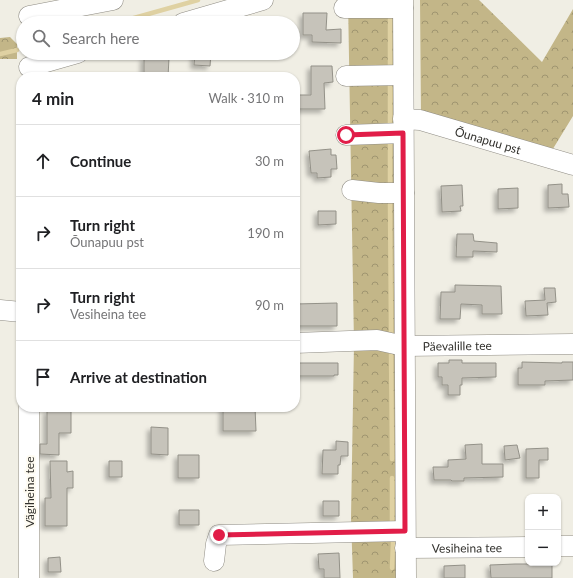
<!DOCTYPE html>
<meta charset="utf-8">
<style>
body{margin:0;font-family:Lato,sans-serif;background:#f6f6f6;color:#202124}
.controls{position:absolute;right:12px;bottom:12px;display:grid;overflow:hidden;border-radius:8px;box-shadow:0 1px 3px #0004}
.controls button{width:36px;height:36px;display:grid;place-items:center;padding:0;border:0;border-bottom:1px solid #e0e0e0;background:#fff;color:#202124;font:20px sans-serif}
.stop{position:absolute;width:12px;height:12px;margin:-9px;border:3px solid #e11d48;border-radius:50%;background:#fff}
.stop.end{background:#e11d48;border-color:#fff;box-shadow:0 1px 4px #0008}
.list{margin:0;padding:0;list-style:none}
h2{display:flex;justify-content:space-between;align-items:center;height:52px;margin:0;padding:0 16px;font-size:17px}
h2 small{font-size:13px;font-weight:400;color:#757577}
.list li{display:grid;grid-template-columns:26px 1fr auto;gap:12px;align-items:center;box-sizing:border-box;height:72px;padding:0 16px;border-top:1px solid #e0e0e0}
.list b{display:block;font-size:15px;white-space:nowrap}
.list p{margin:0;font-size:13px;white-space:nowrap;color:#757577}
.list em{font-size:13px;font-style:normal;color:#757577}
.icon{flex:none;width:22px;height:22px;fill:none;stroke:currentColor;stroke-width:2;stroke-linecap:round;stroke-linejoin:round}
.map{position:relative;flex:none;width:573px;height:578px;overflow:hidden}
.search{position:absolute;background:#fff;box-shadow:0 1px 3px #0004;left:16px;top:16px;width:284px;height:44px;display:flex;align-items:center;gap:10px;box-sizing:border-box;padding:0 14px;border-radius:22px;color:#757577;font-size:15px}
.panel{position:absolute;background:#fff;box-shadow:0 1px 3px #0004;left:16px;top:72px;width:284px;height:340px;border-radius:16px}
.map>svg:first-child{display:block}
.forest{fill:url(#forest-crowns)}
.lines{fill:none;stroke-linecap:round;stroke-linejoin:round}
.stream{stroke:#dfd1a2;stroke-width:4.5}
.building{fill:#c6c3ba;stroke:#939188;filter:url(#shadow)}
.minor-casing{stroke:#8f8c84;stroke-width:21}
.minor{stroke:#fff;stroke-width:20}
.route{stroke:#e11d48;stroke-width:5}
.labels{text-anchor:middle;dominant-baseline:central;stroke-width:4;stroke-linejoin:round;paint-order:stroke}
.street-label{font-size:12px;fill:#32312d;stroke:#fefbf1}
</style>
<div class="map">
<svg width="573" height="578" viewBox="0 0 573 578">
<defs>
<pattern id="forest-crowns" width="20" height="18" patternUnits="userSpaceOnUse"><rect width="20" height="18" fill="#c3b688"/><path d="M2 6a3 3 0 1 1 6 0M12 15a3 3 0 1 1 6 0" fill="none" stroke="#9f9570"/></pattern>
<filter id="shadow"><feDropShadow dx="-3.5" dy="3.5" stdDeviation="2" flood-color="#0004"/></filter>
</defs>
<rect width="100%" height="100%" fill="#f0eee4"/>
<!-- forest -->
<path class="forest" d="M348,0H395L398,578H353L351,518L354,344Z
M420,0H479L542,62L573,9V116L551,152L421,117Z
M10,37L17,44V59H0V38Z"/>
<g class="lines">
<!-- stream -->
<path class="stream" d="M116,23L198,0
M0,54L17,50
M390,68V19
M390,86V126
M390,142V184
M390,203L391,333
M391,351L392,459
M392,523V478
M392,568L393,542"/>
</g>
<!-- building -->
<path class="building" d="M303,13H327L326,30L341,29V43L312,42V35H303Z
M195,53H211L210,66L194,65Z
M144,57L169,58L168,77H144Z
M311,66H332L333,82L324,83L325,109H299V95H311Z
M331,149V155H336L337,169H331V177L317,178V173H311L309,151Z
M562,184V194H568L569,207L548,208V185Z
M462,185L463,206H460L461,211L442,212L441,186Z
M518,188V208L498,209V189Z
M318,211H336V224L318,225Z
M457,234H473L474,241L497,243V252L473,251V257H456Z
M455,285L501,286L502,314H482V305L461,304L460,319H440L441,292H455Z
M544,288H555L556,302L547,303L548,315L526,316L525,301L545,300Z
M337,303V326H295V304Z
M449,360H462V363H496V377L462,378V385H460V395H448V385H442V377H438V363H449Z
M522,362L562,363V362H573V380L545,381V385H518V368H522Z
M295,363H338V375H334V376H295Z
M223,407H255L256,431H223Z
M47,410H71V433H59V455L40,454V444H47Z
M151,427L168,428V455L151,454Z
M336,441L348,442V456H341L340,465H338V474H322L323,450H336Z
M482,444V464H503V477L464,478V481H452L451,480H434L433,467H448V460L466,459L465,445Z
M517,445L520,458L505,460L504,446Z
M548,448V460H539V478H526V449Z
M178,455H199V478H178Z
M50,461H67V472L73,471V488H67V526H45V498H51Z
M109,461H122V477H109Z
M323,501H339V516H323Z
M179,510H199V525H179Z
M339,553L340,578H324V569H319L318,554Z
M60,557L61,572H48V558Z
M515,564H552V578H491L490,565Z
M465,565V578H444V566Z"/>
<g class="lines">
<!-- minor casing -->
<g class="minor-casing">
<g id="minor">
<path d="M403,0L406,578"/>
<path d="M344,8H403"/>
<path d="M29,16L113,0"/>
<path d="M183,23L263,0"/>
<path d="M29,67L78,53"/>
<path d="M346,76L403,75"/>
<path id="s1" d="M403,119L420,120L573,165"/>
<path d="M346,135L403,133"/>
<path d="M352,190L379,193H404"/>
<path d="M0,310L21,312"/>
<path id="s2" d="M295,343L377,340L404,346L573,344"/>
<path d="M558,546H573"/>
<path id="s3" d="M405,548L528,547"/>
<path d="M214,561L216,544L219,535L405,531"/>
<path d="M29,578V407"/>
</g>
</g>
<!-- minor -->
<use href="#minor" class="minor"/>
</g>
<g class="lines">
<!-- route -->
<path class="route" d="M219,535L405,531L403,133L346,135"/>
</g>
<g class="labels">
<!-- street labels -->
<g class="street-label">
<text stroke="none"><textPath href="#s1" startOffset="88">Õunapuu pst</textPath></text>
<text stroke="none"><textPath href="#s2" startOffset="163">Päevalille tee</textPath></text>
<text transform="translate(29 492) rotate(-90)">Vägiheina tee</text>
<text stroke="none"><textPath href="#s3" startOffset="62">Vesiheina tee</textPath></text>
</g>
</g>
</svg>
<div class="controls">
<button>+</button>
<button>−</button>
</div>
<div class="stop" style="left:346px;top:135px"></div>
<div class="stop end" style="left:219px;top:535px"></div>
<div class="search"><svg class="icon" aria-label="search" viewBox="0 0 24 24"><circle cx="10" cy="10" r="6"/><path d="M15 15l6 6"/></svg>Search here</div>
<section class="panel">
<h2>4 min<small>Walk · 310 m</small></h2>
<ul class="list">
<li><svg class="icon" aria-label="ahead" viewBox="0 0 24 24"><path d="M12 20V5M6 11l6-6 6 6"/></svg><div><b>Continue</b></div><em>30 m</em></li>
<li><svg class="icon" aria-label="right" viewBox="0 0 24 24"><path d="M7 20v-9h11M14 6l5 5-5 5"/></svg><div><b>Turn right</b><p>Õunapuu pst</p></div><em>190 m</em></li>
<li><svg class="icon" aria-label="right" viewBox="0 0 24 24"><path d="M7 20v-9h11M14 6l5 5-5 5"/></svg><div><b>Turn right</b><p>Vesiheina tee</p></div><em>90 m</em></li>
<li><svg class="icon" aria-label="arrive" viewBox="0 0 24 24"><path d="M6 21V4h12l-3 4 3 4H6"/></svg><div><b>Arrive at destination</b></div></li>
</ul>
</section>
</div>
